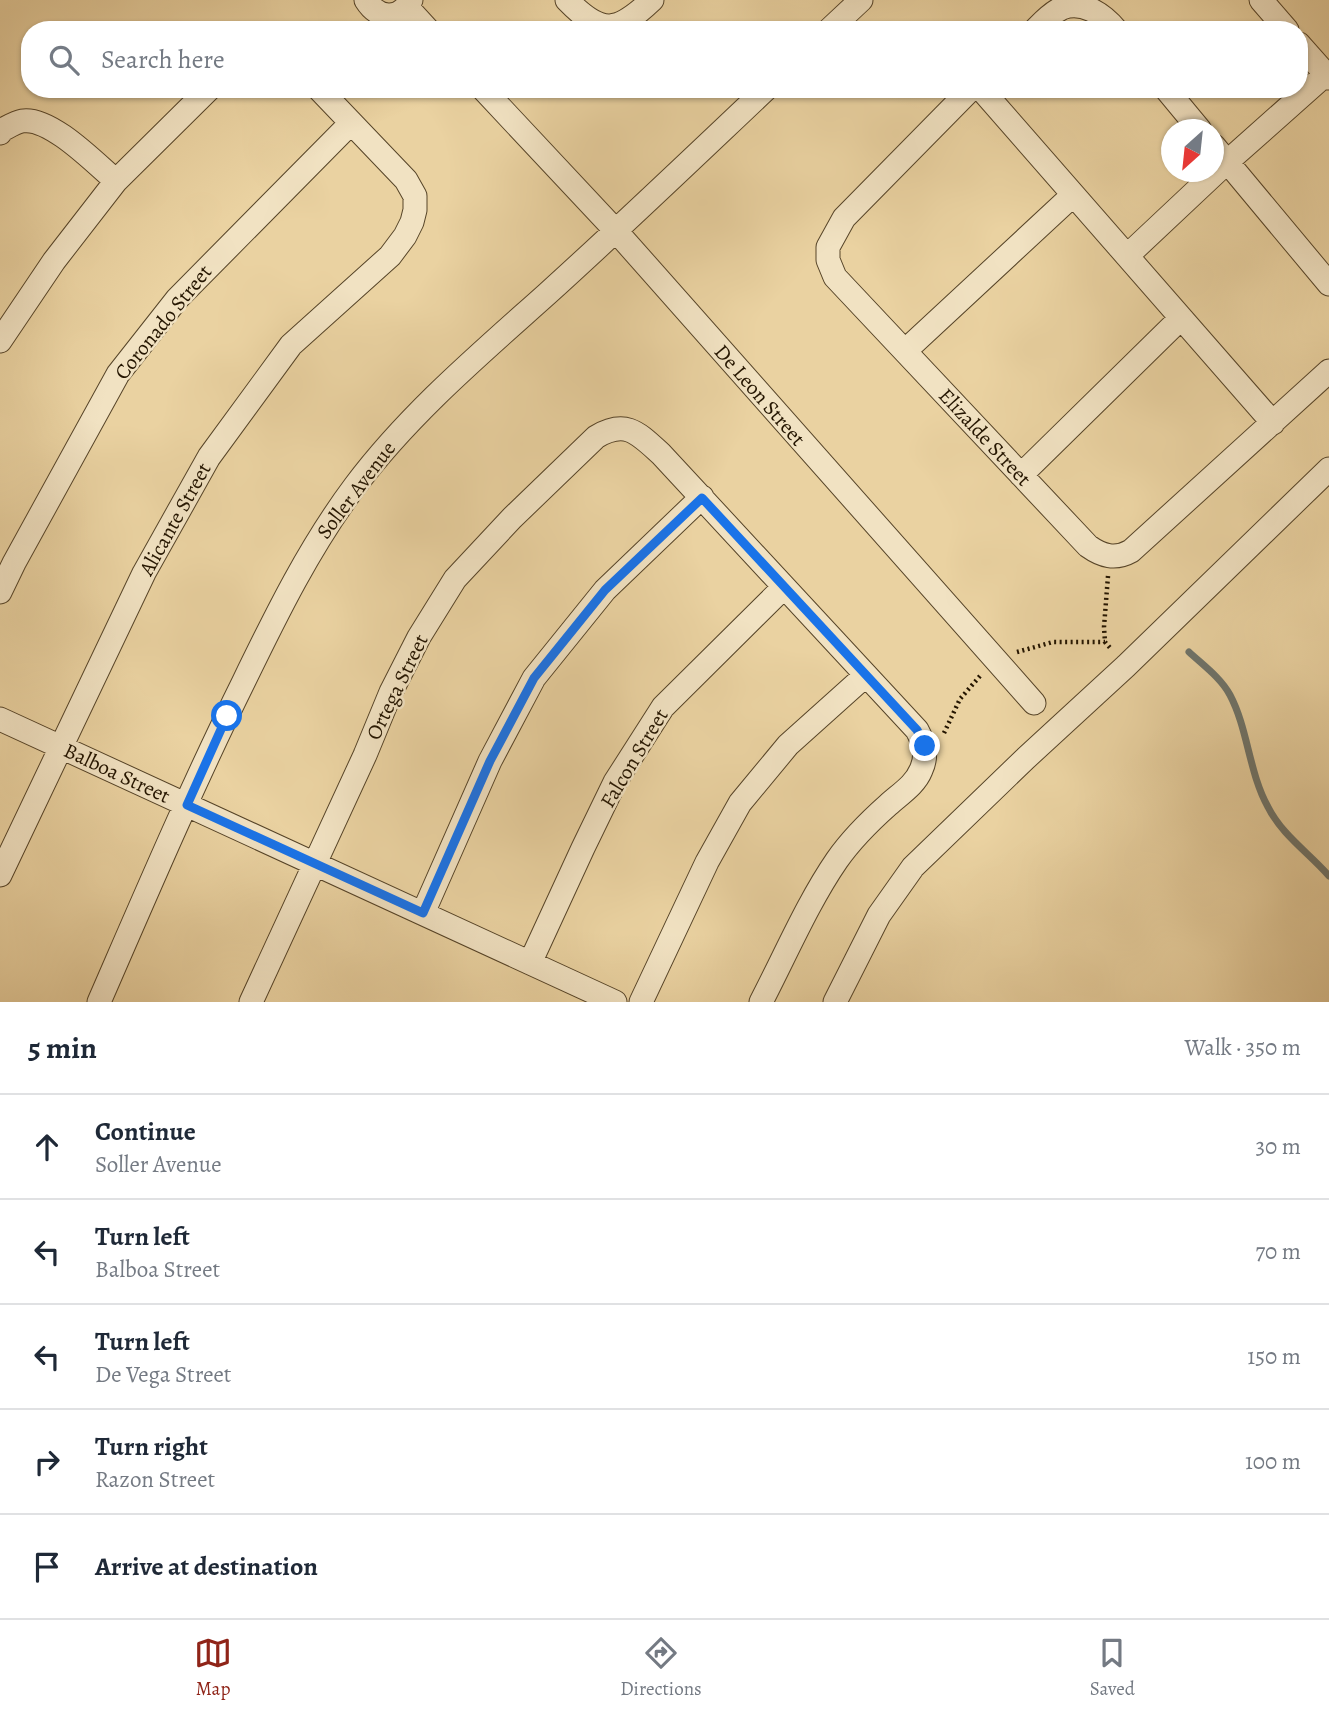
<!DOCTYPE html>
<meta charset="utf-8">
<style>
body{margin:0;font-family:Alegreya,serif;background:#f6f6f7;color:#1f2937}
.compass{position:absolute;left:1161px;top:119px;width:63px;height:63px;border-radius:50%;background:#fff;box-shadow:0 2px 5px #0004;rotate:207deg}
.stop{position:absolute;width:21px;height:21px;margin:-16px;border:5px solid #1a73e8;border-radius:50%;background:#fff}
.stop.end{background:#1a73e8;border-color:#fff;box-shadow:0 2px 7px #0008}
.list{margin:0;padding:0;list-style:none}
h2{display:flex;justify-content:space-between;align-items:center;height:91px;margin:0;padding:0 28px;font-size:30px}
h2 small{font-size:23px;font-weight:400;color:#747a83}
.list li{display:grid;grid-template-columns:46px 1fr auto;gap:21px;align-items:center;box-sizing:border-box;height:105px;padding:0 28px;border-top:2px solid #e0e1e3}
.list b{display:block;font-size:26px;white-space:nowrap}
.list p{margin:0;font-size:23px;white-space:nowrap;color:#747a83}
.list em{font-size:23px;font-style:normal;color:#747a83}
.icon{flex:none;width:38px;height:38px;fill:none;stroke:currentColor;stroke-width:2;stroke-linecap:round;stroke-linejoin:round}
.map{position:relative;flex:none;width:1329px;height:1002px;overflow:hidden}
.search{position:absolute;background:#fff;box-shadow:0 2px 5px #0004;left:21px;right:21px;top:21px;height:77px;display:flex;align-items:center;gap:18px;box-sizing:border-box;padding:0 24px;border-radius:28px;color:#747a83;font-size:26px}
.sheet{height:616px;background:#fff}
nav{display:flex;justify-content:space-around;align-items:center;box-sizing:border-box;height:98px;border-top:2px solid #e0e1e3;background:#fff;font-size:19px;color:#747a83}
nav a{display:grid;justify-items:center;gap:4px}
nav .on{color:#8f2418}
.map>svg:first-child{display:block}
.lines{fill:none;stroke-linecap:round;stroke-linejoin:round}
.stream{stroke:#6e746b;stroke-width:7}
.street-casing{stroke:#564428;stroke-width:25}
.path{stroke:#241500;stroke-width:4.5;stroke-dasharray:2 3.5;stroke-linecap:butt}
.street{stroke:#f1e2c2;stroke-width:23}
.route{stroke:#1a73e8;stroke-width:9}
.labels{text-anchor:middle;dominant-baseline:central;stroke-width:5;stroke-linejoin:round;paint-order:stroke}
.street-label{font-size:21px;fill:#241500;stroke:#f1e2c2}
</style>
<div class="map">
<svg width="1329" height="1002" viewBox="0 0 1329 1002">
<rect width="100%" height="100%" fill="#ead2a1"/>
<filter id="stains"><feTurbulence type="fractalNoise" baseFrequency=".00286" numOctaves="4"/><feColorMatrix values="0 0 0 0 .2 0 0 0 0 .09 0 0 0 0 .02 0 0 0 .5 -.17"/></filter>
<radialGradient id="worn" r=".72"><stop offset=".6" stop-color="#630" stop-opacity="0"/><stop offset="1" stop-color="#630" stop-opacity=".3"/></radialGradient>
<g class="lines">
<!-- stream -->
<path class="stream" d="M1189,652C1203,665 1221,678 1230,695C1248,729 1249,773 1268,807C1282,835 1309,853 1329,876"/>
<!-- street casing -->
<g class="street-casing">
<path id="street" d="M366,0C378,19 399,21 411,0
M567,0C602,36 617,33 652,0
M1261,0L1287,30
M407,7L428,30
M829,30L861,0
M1035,30C1043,22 1051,13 1062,8C1082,0 1103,14 1116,30
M1299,44L1329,78
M483,89L616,231L1034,703
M971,89L844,218L828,247V260L835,277L1088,546C1102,556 1115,560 1131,551L1329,371
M981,89L1273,423
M1166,89L1200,130
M0,133L2,130C8,127 16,122 22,121C50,116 96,164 116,181
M1214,146L1329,284
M1127,256L1227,162L1326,74
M0,341L54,261L116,181L209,89
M905,351L1073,195
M1021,475L1181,318
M0,592L14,563L118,374L177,299L351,123
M0,719L615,1002
M0,875L144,573L209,457L291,345L390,256L405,236L412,222L415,210V196L406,180L319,89
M423,913L490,761L534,678L605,590L702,497
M530,963L583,848L615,782L663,707L784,587
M99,1002C146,894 192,786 244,681C277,613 310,546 355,486C409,414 480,354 547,294C621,227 693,158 766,89
M251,1002L365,755L391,692L419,637L455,579L512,518L596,437C626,419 638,433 661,454L917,730C924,743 928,755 921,770C915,785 900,794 888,805C870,821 851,840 837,860C808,902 785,956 761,1002
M641,1002L707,862L740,803L788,745L866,675
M835,1002L879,915L913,867L1026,758L1126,666L1329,469"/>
</g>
<!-- path -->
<path class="path" d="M1108,576L1104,627L1105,642L1111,649
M1017,652L1053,642H1105
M944,733L960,699L980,676"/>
<!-- street -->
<use href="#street" class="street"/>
</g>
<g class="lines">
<!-- route -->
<path class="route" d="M227,716L187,805L423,913L490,761L534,678L605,590L702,498L917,730L925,746"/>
</g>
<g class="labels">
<!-- street labels -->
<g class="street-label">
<text transform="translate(163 322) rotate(-51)">Coronado Street</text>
<text transform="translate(760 395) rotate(49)">De Leon Street</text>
<text transform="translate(985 437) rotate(47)">Elizalde Street</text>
<text transform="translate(356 490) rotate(-53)">Soller Avenue</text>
<text transform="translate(175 519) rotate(-61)">Alicante Street</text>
<text transform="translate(397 687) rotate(-64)">Ortega Street</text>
<text transform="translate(634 758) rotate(-59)">Falcon Street</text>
<text transform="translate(117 773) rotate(25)">Balboa Street</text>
</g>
</g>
<rect width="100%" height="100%" filter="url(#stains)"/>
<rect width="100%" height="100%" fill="url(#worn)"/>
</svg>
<svg class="compass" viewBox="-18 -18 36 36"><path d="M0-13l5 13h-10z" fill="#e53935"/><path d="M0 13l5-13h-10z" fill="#747a83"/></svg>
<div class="stop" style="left:227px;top:716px"></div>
<div class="stop end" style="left:925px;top:746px"></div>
<div class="search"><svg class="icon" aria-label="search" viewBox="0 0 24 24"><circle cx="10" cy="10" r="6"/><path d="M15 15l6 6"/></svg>Search here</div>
</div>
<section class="sheet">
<h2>5 min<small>Walk · 350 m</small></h2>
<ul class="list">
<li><svg class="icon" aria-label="ahead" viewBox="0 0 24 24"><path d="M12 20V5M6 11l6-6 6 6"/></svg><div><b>Continue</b><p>Soller Avenue</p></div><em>30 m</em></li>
<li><svg class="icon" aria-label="left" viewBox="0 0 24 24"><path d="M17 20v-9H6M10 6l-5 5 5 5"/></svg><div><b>Turn left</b><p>Balboa Street</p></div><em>70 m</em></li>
<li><svg class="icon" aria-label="left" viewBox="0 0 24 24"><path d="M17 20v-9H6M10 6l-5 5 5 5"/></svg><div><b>Turn left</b><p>De Vega Street</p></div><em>150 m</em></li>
<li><svg class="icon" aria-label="right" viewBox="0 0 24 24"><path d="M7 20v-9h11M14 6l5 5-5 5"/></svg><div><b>Turn right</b><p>Razon Street</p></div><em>100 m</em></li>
<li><svg class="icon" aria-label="arrive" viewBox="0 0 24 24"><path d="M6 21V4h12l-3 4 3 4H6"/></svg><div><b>Arrive at destination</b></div></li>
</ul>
</section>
<nav>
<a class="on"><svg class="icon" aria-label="map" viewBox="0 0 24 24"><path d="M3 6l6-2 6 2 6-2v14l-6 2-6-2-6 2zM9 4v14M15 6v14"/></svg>Map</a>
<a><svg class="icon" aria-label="directions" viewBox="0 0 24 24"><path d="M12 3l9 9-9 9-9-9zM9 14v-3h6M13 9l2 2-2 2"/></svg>Directions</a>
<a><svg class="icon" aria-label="saved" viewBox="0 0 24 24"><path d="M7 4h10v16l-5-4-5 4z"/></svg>Saved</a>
</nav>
